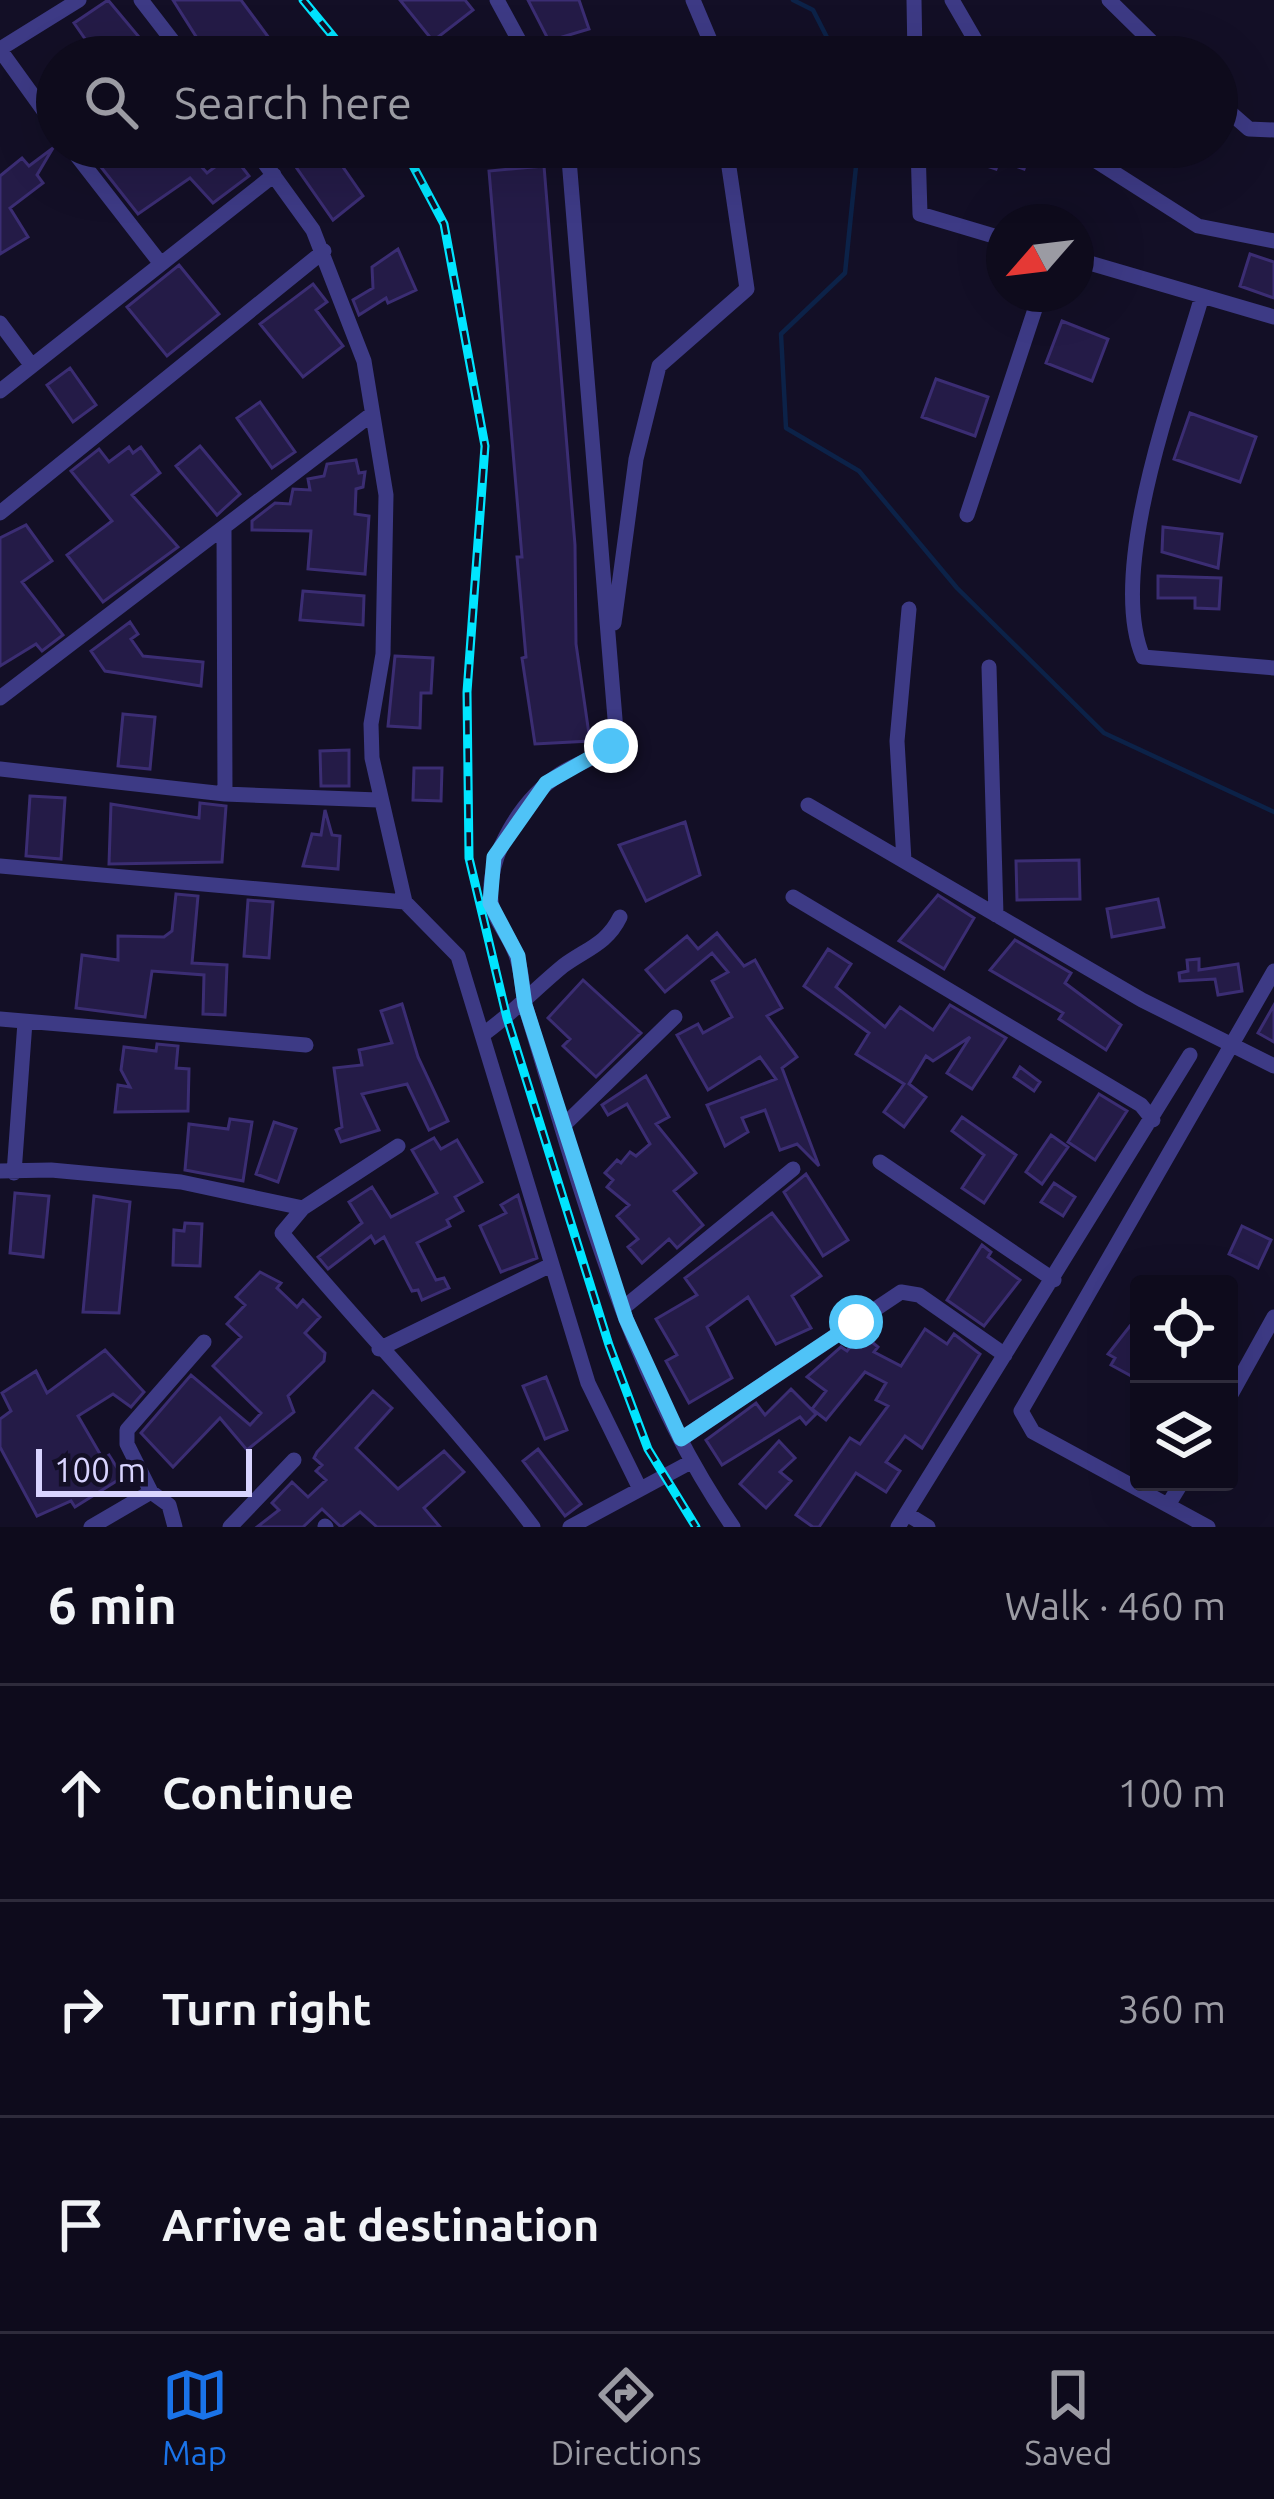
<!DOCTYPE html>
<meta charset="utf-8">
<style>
body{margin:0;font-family:Ubuntu,sans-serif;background:#1c1929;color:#f1f3f6}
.controls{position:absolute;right:36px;bottom:36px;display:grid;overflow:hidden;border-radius:12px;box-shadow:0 12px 48px #0002}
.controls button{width:108px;height:108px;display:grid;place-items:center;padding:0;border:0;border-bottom:3px solid #2e2b3b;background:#0e0b1c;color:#f1f3f6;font:60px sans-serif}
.compass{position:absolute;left:986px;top:204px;width:108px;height:108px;border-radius:50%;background:#0e0b1c;box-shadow:0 12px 48px #0002;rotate:242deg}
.scale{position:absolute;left:36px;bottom:30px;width:216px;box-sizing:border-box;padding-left:12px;border:6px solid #d9d4ff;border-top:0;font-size:33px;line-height:42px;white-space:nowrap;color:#d9d4ff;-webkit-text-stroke:9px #130f26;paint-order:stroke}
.stop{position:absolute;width:36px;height:36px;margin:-27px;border:9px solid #4fc3f7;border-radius:50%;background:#fff}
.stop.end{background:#4fc3f7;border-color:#fff;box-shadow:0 3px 12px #0008}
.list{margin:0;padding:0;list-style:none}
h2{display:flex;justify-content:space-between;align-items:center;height:156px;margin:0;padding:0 48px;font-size:51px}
h2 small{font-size:39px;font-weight:400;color:#9b9ba3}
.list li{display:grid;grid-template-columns:78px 1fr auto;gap:36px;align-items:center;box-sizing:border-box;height:216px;padding:0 48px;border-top:3px solid #2e2b3b}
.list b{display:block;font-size:45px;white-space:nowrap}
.list em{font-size:39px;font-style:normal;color:#9b9ba3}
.icon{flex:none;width:66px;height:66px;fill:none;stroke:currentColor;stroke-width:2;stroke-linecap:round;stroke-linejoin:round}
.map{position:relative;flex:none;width:1274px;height:1527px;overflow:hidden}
.search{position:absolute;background:#0e0b1c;box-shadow:0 12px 48px #0002;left:36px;right:36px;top:36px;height:132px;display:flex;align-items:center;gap:30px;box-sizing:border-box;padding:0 42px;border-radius:66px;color:#9b9ba3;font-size:45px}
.sheet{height:804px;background:#0e0b1c}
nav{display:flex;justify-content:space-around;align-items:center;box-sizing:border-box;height:168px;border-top:3px solid #2e2b3b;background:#0e0b1c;font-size:33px;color:#9b9ba3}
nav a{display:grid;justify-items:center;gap:6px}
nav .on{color:#1a73e8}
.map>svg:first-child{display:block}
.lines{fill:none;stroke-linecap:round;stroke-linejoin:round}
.stream{stroke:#0c2248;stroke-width:4.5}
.building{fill:#241b47;stroke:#3b2d73;stroke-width:3}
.minor{stroke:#3d3a85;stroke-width:15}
.rail-casing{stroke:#00e5ff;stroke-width:9}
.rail{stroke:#130f26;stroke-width:4.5;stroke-dasharray:14;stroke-linecap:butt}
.route{stroke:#4fc3f7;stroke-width:15}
</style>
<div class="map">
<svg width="1274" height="1527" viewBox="0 0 1274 1527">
<rect width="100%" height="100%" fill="#130f26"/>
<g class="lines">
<!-- stream -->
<path class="stream" d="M793,0L813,10L837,57
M858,147L845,273L781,334L786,428L859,471L957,588L1104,733L1274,812"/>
</g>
<!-- building -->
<path class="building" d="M108,0L139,37L116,57H108L96,42L90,46L74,23Z
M173,0H241L283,57H209Z
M400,0H465L473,10L433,41Z
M528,0H579L589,29L549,41Z
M117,147H146L159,166L184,147L207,173L232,154L249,176L213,203L190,178L138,214L97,162Z
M282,147H329L363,196L333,220Z
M970,147H1031L1024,169L999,160L996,169L966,159Z
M53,148L37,175L43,183L10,208L28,237L0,254V176L22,158L29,166Z
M544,166L575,545L576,644L590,741L535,744L522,658L526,657L517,557H522L489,171Z
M398,249L416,290L388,303L386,298L359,315L353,300L373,288L372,267Z
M1250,254L1274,262V298L1240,286Z
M179,265L219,314L167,356L127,307Z
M313,284L327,302L316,310L343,346L303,377L260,324Z
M1062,321L1108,339L1092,381L1046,363Z
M70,368L96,405L73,422L47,385Z
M936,379L988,397L975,436L922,417Z
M260,402L295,452L272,468L237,418Z
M1190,413L1256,437L1240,482L1174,459Z
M200,446L240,494L217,515L176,466Z
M129,447L133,453L141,447L160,473L132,495L178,547L103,602L67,555L112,521L71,471L99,449L109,462Z
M356,460L359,473L365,472L363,487L356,489L355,514L369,516L365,574L308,569L311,531L252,530V521L275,503L290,504L293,489L310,490L308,479L324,476L327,464Z
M26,525L52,561L22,582L63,635L42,651L36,644L0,666V538Z
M1163,527L1222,534L1218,568L1162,552Z
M1158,576L1221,578L1219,609L1195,608V598H1158Z
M303,591L364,596L363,625L300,620Z
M130,622L138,634L131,639L143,656L203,662L201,686L105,671L91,651Z
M395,656L433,658L431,693H421L420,728L388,726Z
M123,714L155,717L150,769L118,766Z
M349,750V786H321L320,751Z
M414,768H442L441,801L413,800Z
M30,796L65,798L61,859L26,856Z
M200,803L226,806L222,862L109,864L111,804L199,818Z
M325,810L332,835L340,836L338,869L303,866L312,834L321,835Z
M685,822L700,875L646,901L619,845Z
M1079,860L1080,899L1017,900L1016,861Z
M176,894L198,896L192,963L227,965L225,1015L203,1014L204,975L152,971L145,1017L76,1008L82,955L118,960V936L164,937L172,931Z
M938,895L974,918L944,969L899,941Z
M1158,899L1164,927L1112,937L1107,909Z
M248,900L273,902L269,958L244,956Z
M717,933L744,966L755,960L782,1008L767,1016L797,1057L782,1068L819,1166L797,1144L780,1150L765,1110L742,1118L748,1132L725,1146L707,1105L776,1079L760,1057L708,1090L677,1035L698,1024L703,1033L732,1017L712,981L728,972L712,953L665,992L646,970L687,936L698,949Z
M1015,940L1071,973L1065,983L1121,1025L1106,1050L1059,1019L1063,1013L990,970Z
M828,949L851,964L836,987L885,1027L900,1007L933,1030L950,1005L1006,1038L972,1089L947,1073L970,1037L933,1061L926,1056L909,1084L926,1097L904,1127L884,1112L904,1084L856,1054L869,1033L804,986Z
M1199,959V970L1238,964L1242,991L1218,995L1215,979L1180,981L1179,973L1188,971L1187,960Z
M583,980L641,1033L596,1077L563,1046L570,1039L548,1018Z
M402,1004L418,1057L448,1121L429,1130L407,1084L362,1094L379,1130L341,1142L336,1130L342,1127L334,1068L362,1065L359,1050L392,1043L381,1011Z
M1274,1005V1042L1258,1033Z
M157,1044L178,1046L176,1068L189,1069L188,1111L115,1112L118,1085L130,1087L121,1070L124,1047L156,1051Z
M1020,1067L1040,1082L1034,1091L1014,1077Z
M646,1076L669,1117L656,1124L696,1173L674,1191L703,1225L677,1248L669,1239L642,1263L628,1247L638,1239L617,1216L629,1205L607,1187L613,1180L605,1173L617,1160L621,1163L630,1152L636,1156L650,1144L627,1104L608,1115L602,1105Z
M1099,1094L1127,1111L1095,1160L1068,1142Z
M962,1117L1016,1155L984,1203L962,1188L984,1155L952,1131Z
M230,1119L252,1122L243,1181L185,1170L189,1124L228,1129Z
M274,1122L296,1129L278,1182L256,1174Z
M1051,1135L1068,1147L1042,1184L1026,1172Z
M434,1138L441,1149L457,1140L482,1182L455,1197L463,1211L447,1220L450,1226L417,1243L436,1280L444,1278L449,1288L422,1300L418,1290L412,1291L384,1237L375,1243L371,1236L328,1269L318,1257L362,1223L349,1202L372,1187L391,1217L437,1193L412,1150Z
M806,1174L848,1240L823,1256L784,1192Z
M1054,1183L1075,1197L1063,1216L1041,1202Z
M15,1193L49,1196L43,1257L10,1253Z
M518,1195L537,1258L501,1272L480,1226L506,1213L501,1205Z
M94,1196L130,1202L119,1313L83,1312Z
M772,1213L821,1276L792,1296L811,1328L776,1344L748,1297L707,1327L732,1378L689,1403L666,1361L677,1355L656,1319L697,1295L685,1278Z
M185,1223L202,1224L200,1266L173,1265L174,1230L184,1231Z
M1242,1226L1271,1240L1258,1268L1229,1254Z
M982,1245L991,1252L988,1257L1020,1280L984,1326L947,1300Z
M260,1272L281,1283L277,1288L297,1307L303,1300L320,1317L305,1333L325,1353L324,1361L288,1396L294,1412L247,1450L220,1418L173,1467L141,1433L191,1375L250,1425L261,1413L213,1366L241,1337L227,1324L245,1305L236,1297Z
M1130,1326L1139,1331L1135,1378L1111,1365L1115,1358L1108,1354Z
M925,1329L947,1344L954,1334L980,1354L922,1448L905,1436L886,1462L900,1471L886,1492L856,1473L819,1527H813L796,1515L850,1438L860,1444L888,1406L876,1400L886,1383L865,1372L826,1420L812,1409L826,1391L807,1377L841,1347L847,1351L861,1333L878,1347L874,1352L901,1366Z
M105,1350L144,1392L131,1407L113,1394L78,1416L103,1459L109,1455L123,1477L75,1507L71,1501L37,1516L0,1447V1419L11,1411L2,1393L36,1371L47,1393Z
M546,1377L567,1430L545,1439L523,1386Z
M791,1389L816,1414L806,1424L800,1417L722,1465L706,1440L756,1403L765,1415Z
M373,1391L392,1408L356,1448L398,1489L444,1451L464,1472L424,1508L440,1527H377L360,1512L341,1527L322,1509L303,1527H257L279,1510L272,1503L292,1482L308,1497L326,1480L316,1471L322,1465L314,1458L317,1452Z
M779,1441L795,1458L780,1472L791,1481L766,1508L740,1484Z
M538,1449L581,1504L565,1516L523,1461Z"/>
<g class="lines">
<!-- minor -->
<path class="minor" d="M141,0L185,57
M497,0L528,57
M693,0L717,57
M914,0L915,57
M952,0L985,57
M1109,0L1167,57
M0,49L79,0
M0,50L57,129
M1217,101L1249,129L1274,130
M70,147L161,264
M253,147L313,230L364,361L386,495L383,654L371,724L372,758L405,902L458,956L588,1383L639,1487
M568,147L616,731C607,759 582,759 560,774C522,799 487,854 491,900C492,917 508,934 514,950C522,967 522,987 525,1005C579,1182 627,1374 733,1527
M918,147L920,214L1004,239
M1074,147L1198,226L1274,241
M1076,259L1274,317
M1202,296C1176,387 1106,570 1143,657L1274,668
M0,323L32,366
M0,391L274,175
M0,513L324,251
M967,515L1040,294
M224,529L225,794
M614,623L636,459L659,366L747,289L726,147
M989,667L996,915
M0,698L372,414
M0,769L225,794L378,800
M808,805L1142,1000L1274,1066
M904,861L897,741L909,609
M0,866L405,902
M793,897L1141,1105L1153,1120
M0,1019L306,1045
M482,1035C512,1014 535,989 563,966C586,949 607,944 620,917
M562,1127L675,1017
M398,1146L303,1208L282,1233C364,1332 456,1424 533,1527
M880,1162L1054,1280
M0,1171L51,1170L181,1182L303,1208
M14,1173L25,1022
M622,1309L793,1169
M379,1349L551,1265
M1229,1398L1274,1317
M681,1439L901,1292L919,1295L1005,1355
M151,1492L127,1444V1430L204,1342
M1168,1505L1182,1482
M907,1514L928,1527
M325,1526L326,1527
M91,1527L151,1492L169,1505L175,1527
M230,1527L294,1460
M570,1527L689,1463
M898,1527L1190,1055
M1208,1527L1033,1432L1021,1411L1274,971"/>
<!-- rail casing -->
<g class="rail-casing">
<path id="rail" d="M303,0L350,57
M403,147L444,224L485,446L467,692L469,858L507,1018L609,1345L648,1449L696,1527"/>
</g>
<!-- rail -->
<use href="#rail" class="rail"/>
</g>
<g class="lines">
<!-- route -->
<path class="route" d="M611,746L546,783L494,857L490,903L518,956L525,1005L626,1319L681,1439L856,1322"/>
</g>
</svg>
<div class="controls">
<button><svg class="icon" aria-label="locate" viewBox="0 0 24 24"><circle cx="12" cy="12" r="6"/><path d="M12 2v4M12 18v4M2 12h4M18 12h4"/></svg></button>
<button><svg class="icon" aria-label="layers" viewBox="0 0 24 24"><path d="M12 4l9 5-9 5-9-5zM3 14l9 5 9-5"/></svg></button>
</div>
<svg class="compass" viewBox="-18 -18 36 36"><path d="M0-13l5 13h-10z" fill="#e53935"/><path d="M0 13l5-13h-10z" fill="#9b9ba3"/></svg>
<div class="scale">100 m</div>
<div class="stop" style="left:856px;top:1322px"></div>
<div class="stop end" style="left:611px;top:746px"></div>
<div class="search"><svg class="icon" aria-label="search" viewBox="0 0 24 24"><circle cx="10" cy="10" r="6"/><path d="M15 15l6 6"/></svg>Search here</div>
</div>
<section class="sheet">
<h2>6 min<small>Walk · 460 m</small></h2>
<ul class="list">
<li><svg class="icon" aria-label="ahead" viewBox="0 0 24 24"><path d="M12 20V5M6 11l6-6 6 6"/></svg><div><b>Continue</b></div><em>100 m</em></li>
<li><svg class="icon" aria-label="right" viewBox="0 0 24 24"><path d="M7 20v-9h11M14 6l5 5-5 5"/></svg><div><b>Turn right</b></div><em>360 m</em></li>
<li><svg class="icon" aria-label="arrive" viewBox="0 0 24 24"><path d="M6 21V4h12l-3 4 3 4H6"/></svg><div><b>Arrive at destination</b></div></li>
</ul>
</section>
<nav>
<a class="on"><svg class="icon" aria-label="map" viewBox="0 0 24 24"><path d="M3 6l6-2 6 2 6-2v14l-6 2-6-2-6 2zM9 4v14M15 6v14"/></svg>Map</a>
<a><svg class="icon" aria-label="directions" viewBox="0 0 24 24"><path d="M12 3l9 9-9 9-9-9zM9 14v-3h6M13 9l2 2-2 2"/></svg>Directions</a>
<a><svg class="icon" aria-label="saved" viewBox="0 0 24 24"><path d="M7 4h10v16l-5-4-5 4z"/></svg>Saved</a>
</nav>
